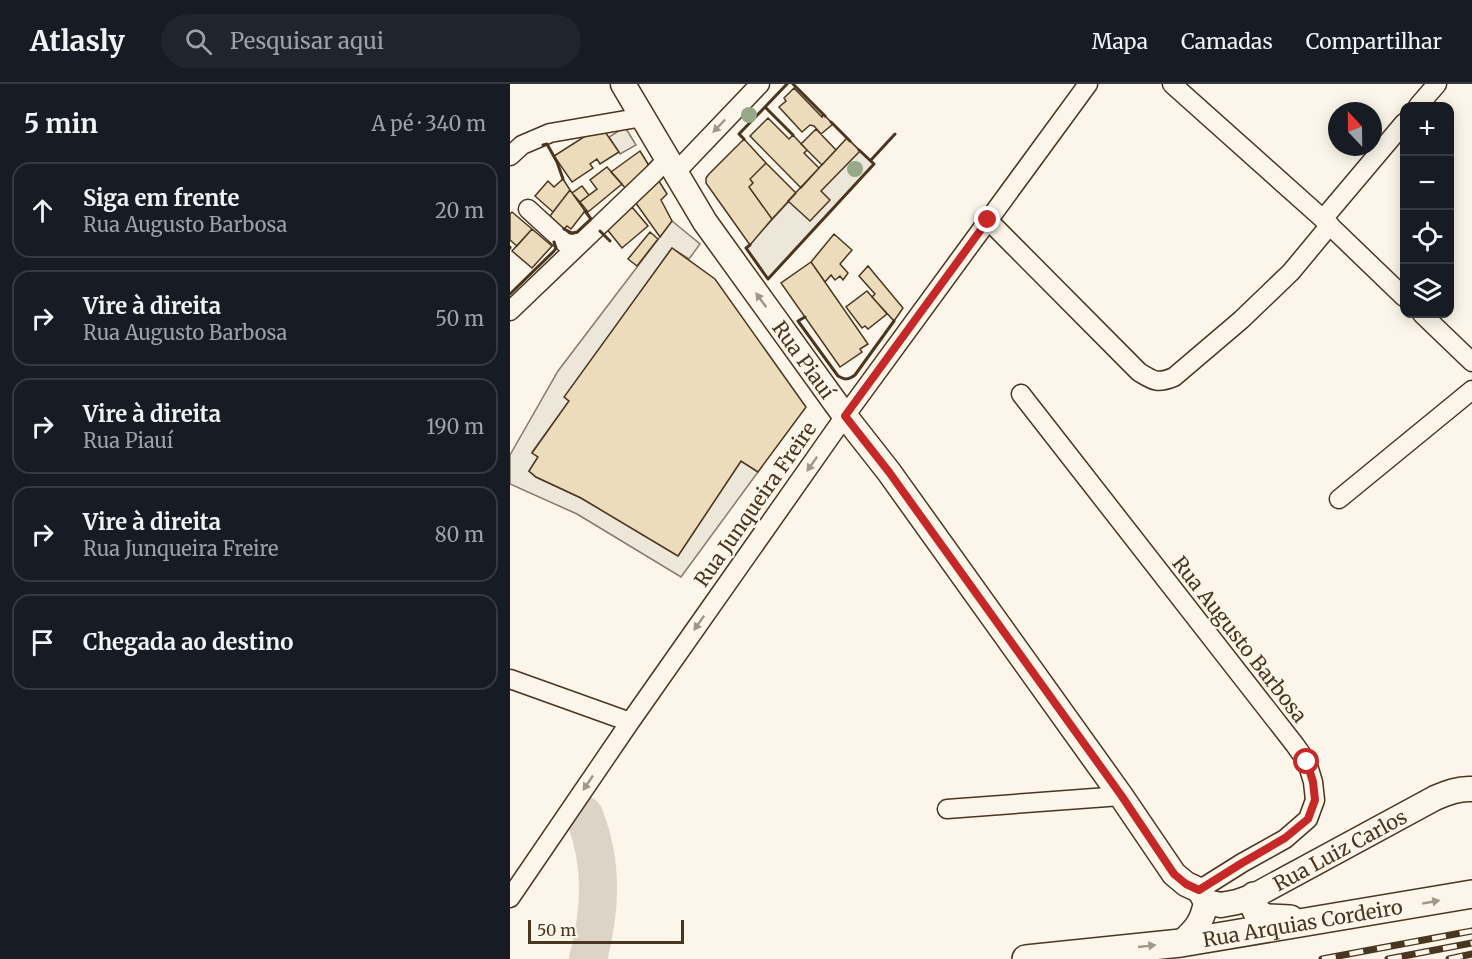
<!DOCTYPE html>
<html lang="pt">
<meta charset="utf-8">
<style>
body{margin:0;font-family:Merriweather,serif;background:#20242c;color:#f1f3f6}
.controls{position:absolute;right:18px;top:18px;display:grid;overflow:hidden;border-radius:12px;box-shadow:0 3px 15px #0003}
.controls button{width:54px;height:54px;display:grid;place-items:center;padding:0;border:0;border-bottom:2px solid #363941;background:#171b24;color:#f1f3f6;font:30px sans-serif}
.compass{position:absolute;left:818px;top:18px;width:54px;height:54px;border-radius:50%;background:#171b24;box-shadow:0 3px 15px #0003;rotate:338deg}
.scale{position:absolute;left:18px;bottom:15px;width:156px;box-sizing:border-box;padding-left:6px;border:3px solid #4a3520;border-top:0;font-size:16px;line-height:21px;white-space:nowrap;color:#4a3520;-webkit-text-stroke:4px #fbf6e9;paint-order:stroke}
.stop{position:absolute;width:18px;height:18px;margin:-14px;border:4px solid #c62828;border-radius:50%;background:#fff}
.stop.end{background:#c62828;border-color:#fff;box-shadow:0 2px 6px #0008}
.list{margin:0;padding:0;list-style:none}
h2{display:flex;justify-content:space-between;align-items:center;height:78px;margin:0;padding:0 24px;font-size:26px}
h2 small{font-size:20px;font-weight:400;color:#9ea1a6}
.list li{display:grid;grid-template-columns:39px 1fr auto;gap:18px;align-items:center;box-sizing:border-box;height:96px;margin:0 12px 12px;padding:0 12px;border:2px solid #363941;border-radius:18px}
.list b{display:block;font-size:22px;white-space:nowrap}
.list p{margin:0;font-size:20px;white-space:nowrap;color:#9ea1a6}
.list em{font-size:20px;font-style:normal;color:#9ea1a6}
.icon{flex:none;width:33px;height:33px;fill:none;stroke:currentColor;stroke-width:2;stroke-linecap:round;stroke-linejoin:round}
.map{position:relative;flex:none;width:962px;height:875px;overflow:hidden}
header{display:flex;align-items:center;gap:36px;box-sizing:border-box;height:84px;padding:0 30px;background:#171b24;border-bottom:2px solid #363941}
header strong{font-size:28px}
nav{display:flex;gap:33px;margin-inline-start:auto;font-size:21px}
.search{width:420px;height:54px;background:#20242c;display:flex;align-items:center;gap:15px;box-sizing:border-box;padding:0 21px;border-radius:33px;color:#9ea1a6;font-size:22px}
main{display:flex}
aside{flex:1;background:#171b24}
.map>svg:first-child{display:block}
.parking{fill:#ede7d9;stroke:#887966;stroke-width:1.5}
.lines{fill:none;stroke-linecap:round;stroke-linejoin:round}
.river{stroke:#dcd4c6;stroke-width:38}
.building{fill:#ecdcbc;stroke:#4a3520;stroke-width:1.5}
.minor-casing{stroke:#4a3520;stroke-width:21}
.tertiary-casing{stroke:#4a3520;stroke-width:27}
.secondary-casing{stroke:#4a3520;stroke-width:30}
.minor{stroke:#fbf6e9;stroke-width:18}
.tertiary{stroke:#fbf6e9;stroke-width:24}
.secondary{stroke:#fbf6e9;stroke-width:27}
.rail-casing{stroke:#4a3520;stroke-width:7}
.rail{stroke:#fbf6e9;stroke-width:4.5;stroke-dasharray:14;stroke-linecap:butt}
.wall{stroke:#4a3520;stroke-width:3}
.tree{fill:#96a887}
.oneway{fill:#a29684}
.route{stroke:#c62828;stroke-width:8}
.labels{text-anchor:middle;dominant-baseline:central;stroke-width:4.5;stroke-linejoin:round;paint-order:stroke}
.street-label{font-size:20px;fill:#4a3520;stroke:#fbf6e9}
</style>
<header>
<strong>Atlasly</strong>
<div class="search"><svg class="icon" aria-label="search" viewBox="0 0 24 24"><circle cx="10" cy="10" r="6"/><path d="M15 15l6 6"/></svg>Pesquisar aqui</div>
<nav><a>Mapa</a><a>Camadas</a><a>Compartilhar</a></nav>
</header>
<main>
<aside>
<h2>5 min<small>A pé · 340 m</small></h2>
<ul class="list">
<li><svg class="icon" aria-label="ahead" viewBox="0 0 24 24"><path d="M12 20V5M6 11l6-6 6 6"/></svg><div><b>Siga em frente</b><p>Rua Augusto Barbosa</p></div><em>20 m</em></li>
<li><svg class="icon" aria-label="right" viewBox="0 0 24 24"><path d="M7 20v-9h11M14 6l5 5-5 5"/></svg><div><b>Vire à direita</b><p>Rua Augusto Barbosa</p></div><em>50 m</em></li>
<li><svg class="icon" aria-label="right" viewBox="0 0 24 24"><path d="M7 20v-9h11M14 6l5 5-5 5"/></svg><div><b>Vire à direita</b><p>Rua Piauí</p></div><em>190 m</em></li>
<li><svg class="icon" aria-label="right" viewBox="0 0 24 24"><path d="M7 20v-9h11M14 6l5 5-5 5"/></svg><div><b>Vire à direita</b><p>Rua Junqueira Freire</p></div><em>80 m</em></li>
<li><svg class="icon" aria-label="arrive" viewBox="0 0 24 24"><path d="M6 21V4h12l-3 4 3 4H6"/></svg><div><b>Chegada ao destino</b></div></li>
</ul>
</aside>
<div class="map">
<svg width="962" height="875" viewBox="0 0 962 875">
<rect width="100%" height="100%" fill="#fbf6e9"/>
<!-- parking -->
<path class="parking" d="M115,43L126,61L110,70L99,53Z
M337,54L364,80L258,195L236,164Z
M162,137L190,160L179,175L162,164L55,313L59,317L22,368L28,373L19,387L26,393L71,414L168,472L231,377L248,388L171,493L67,430L0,400V371L48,287Z"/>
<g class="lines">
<!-- river -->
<path class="river" d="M74,731C93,779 91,825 78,875"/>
</g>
<!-- building -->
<path class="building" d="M284,4L312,33L313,30L323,40L311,50L304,42L300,41L292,48L269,23L276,17L274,14Z
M258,34L279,55L283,51L297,66L294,69L309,84L291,104L240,52Z
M91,42L109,68L90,80L87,75L80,80L83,84L62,98L44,72Z
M306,45L326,66L312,81L291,60Z
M337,54L350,67L311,107L320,116L300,137L278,117Z
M234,55L256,79L240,95L243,99L239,103L262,135L240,161L196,99V94L199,90Z
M130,67L138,80L136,89L117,106L101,88Z
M256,79L286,109L262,135L239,103L243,99L240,95Z
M97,83L112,100L78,128L70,118L87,105L80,96Z
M147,94L157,110L151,116L162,137L150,153L123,115Z
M53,95L60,106L43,128L25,112L38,97L44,103Z
M72,102L79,111L70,118L62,109Z
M60,106L75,127L61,145L57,142L54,145L40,132Z
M122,123L138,142L112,164L96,144Z
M2,128L22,145L7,162L0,156V130Z
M22,145L42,162L22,184L2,167Z
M140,148L148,155L127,182L118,175Z
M324,150L342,166L330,180L338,189L333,196L330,192L325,196L321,191L315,198L301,178Z
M162,164L205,195L296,323L248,388L231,377L168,472L71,414L26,393L19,387L28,373L22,369L59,317L54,313Z
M301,178L358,260L350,265L352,268L330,283L271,199Z
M358,182L393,224L384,237L362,213L365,210L349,192Z
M357,207L377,230L358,245L355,242L352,244L336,223Z"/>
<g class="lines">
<!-- minor casing -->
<g class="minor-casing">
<path id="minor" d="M662,0L813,135L894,213
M908,22L927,0
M0,72L12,61L40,49L133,33
M165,89L250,0
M18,125L55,159L63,160L71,158
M813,135L894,39
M478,136L629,288C644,297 647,300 664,293L731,236L781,188L820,141
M0,227L144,89L157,75
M912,230L962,278
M511,310L785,661L797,678L803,698L805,716L798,735L775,755L732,779L689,806
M829,415L962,306
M0,595L120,638
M437,725L611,712
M0,814L120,638L335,332L578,0"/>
</g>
<!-- tertiary casing -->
<g class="tertiary-casing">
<g id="tertiary">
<path id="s1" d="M113,0L195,138L335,332L379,388L611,712L664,790L676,800L689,806L696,818C692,839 686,845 671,859"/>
<path id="s2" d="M696,818L711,821L727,818L744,812L925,714C937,709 949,704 962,705"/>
</g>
</g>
<!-- secondary casing -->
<g class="secondary-casing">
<g id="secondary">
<path d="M744,812V822L748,830L757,834L780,835"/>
<path id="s3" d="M516,875L671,859L962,810"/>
</g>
</g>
<!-- minor -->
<use href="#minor" class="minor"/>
<!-- tertiary -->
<use href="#tertiary" class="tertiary"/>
<!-- secondary -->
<use href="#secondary" class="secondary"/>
<!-- rail casing -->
<g class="rail-casing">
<path id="rail" d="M812,875L962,847
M878,875L962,859
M939,875L962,870"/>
</g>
<!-- rail -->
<use href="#rail" class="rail"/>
<!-- wall -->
<path class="wall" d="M283,0L315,32
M255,23L277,0
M321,38L340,57
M234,55L229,50L255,23L283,51
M33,61L37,60L47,78L53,95
M361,76L385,50
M54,145L62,149L67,148L81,135L75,127
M90,147L100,157
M240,161L236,164L258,195L364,80L349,66
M0,163V164
M0,210L44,167L46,164L44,158
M295,233L288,237L328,292C335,296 338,296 345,291L384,237"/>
</g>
<!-- trees -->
<g class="tree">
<circle cx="239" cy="31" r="8"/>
<circle cx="345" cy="85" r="8"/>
</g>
<!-- one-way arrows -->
<defs><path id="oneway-solid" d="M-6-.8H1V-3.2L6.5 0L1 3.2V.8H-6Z" transform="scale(1.5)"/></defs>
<g class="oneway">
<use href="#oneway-solid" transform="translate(209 42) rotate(134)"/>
<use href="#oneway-solid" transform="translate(251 216) rotate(-126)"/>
<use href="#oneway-solid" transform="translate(302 380) rotate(125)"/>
<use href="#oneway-solid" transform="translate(189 539) rotate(125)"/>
<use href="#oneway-solid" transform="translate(78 699) rotate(124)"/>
<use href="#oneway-solid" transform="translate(921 818) rotate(-10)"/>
<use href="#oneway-solid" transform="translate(637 862) rotate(-6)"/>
</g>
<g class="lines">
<!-- route -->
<path class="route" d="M478,136L335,332L379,388L611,711L664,790L676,800L689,806L732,779L775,754L798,735L805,716L803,698L797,678"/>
</g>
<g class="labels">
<!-- street labels -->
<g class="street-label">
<text stroke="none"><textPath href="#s1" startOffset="330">Rua Piauí</textPath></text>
<text transform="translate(245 420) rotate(-55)">Rua Junqueira Freire</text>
<text transform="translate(730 555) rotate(52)">Rua Augusto Barbosa</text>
<text stroke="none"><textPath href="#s2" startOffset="147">Rua Luiz Carlos</textPath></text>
<text stroke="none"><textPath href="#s3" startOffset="279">Rua Arquias Cordeiro</textPath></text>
</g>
</g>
</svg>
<div class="controls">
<button>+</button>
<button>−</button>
<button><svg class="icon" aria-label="locate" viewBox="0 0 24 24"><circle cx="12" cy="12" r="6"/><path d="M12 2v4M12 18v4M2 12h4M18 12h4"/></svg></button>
<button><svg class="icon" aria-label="layers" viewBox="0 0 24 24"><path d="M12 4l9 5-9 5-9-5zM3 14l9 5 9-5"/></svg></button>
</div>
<svg class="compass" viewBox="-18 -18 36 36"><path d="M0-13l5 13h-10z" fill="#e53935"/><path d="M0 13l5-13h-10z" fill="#9ea1a6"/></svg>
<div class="scale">50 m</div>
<div class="stop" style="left:797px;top:678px"></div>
<div class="stop end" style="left:478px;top:136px"></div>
</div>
</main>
